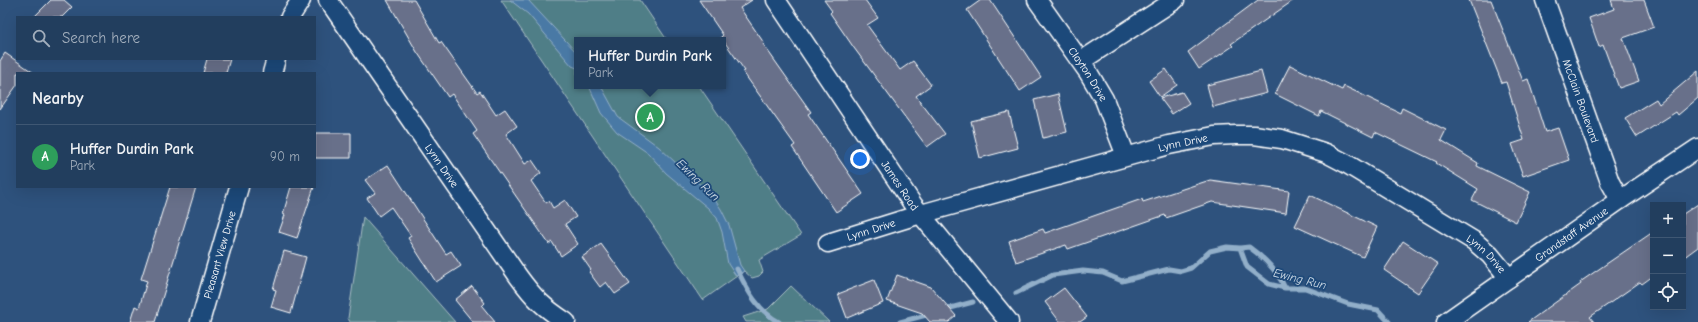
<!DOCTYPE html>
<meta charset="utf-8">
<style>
body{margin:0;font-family:"Comic Neue",sans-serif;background:#2e4967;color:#f1f3f6}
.controls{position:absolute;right:12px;bottom:12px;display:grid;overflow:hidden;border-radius:0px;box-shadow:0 4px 16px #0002}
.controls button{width:36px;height:36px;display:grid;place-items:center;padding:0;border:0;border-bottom:1px solid #3f5773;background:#223e5e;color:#f1f3f6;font:20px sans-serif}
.you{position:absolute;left:860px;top:159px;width:14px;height:14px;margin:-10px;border:3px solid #fff;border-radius:50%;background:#1a73e8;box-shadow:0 0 0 6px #1a73e833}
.badge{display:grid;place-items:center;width:26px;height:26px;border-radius:50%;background:#ffd166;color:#fff;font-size:13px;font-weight:700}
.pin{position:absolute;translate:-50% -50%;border:2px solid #fff;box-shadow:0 1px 4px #0006}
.popup{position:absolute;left:574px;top:37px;width:152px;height:52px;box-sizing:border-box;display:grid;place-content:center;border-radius:0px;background:#223e5e;filter:drop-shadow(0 1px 3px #0005);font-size:13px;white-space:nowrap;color:#a2aebc}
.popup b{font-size:15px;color:#f1f3f6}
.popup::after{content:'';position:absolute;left:50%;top:100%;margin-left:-8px;border:8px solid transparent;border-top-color:#223e5e}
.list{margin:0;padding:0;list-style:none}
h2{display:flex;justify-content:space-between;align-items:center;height:52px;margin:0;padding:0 16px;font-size:17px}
h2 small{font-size:13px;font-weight:400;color:#a2aebc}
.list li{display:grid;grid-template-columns:26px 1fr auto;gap:12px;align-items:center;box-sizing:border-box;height:64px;padding:0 16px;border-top:1px solid #3f5773}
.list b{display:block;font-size:15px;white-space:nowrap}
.list p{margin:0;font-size:13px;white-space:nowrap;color:#a2aebc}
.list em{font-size:13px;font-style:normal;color:#a2aebc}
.icon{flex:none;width:22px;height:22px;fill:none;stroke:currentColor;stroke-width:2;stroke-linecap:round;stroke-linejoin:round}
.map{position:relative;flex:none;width:1698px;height:322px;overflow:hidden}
.search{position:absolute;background:#223e5e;box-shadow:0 4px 16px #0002;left:16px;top:16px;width:300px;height:44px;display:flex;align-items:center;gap:10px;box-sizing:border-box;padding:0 14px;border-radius:0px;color:#a2aebc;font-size:15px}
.panel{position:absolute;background:#223e5e;box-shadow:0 4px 16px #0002;left:16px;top:72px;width:300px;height:116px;border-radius:0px}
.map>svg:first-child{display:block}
.green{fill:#507e87;stroke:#a8bec3}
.water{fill:#4979a5;stroke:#92afc9}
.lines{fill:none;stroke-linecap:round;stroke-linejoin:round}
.stream{stroke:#92afc9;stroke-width:5}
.building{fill:#68708a;stroke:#fff}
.street-casing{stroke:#fff;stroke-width:21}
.street{stroke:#1f4a7a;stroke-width:18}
.labels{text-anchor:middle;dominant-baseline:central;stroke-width:3.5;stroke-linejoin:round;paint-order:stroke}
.street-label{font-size:11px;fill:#fff;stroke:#1f4a7a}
.water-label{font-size:12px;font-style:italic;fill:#d2dee8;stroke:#1f4a7a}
</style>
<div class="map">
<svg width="1698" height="322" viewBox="0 0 1698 322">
<rect width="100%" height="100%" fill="#2e527d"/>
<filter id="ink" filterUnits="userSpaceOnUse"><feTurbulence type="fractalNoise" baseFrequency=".025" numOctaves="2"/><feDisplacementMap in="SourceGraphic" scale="8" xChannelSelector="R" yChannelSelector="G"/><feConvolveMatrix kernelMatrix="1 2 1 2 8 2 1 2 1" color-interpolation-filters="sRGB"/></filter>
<g filter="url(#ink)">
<!-- green -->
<path class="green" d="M501,0H640L667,40H577V86H699L801,235L759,260L763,272L759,276L752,278L744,271L703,300Z
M363,217L455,322H350L348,318Z
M791,286L829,322H746L743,317L768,309Z"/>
<!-- water -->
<path class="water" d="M510,0H528L577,53V68L572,66L528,14Z
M589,86H601L618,117L659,147L694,180L708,190L721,209L729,225L740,265L744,271L736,276L728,264L722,232L717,218L708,208L666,173L648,153L617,132L601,113Z"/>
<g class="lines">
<!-- stream -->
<path class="stream" d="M1240,248L1249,247C1263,257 1278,272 1285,288
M737,269C747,290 758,311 779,322
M1016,293L1053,275L1083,271L1103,273L1122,281L1169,269L1181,271L1191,268L1210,251L1227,247L1240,248L1247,267L1269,284L1285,288H1305L1348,304L1378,310L1389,322
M943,310L973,302
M900,322L930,314"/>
</g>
<!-- building -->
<path class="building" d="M51,0H64L72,7L62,17H34Z
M387,0H414L439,43L441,42L477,93L480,91L496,115L505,109L517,126L506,134L525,164L532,160L541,173L531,181L546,203L549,201L553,208L565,200L576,217L565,224L578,244L561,256L552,242L549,244L473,134L477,131L452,94L448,97L417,52Z
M699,0H752L740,8L764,43L763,44L811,112L808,114L863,194L836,212L792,147L795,145L743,72L745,71L721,37L723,35Z
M824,0H865L878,18L867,25L900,70L913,61L931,85L916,96L945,134L927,147L854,48L830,13L832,11Z
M981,0H990L1041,77L1020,91L967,10Z
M1258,0H1294L1231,44L1233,46L1199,69L1188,52Z
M1469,0H1491L1523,81L1528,79L1545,132L1558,128L1569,160L1523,176L1512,144L1524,140L1506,82L1502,83Z
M1611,0H1644L1654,27L1623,38L1639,81L1619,88L1603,45L1599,47L1589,18L1614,9Z
M5,53L34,73H17V85L0,109V61Z
M207,59H230L226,73H203Z
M1290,65L1342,90L1344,86L1400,113L1402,108L1446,130L1441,140L1478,163L1477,166L1530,192L1516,222L1472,200L1478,189L1436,163L1437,162L1375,132L1373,137L1321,111L1319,116L1275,94Z
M1166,69L1177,85L1160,97L1149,81Z
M1261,71L1267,93L1213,107L1207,85Z
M1698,71V98L1678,115L1676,112L1637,137L1625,118L1656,99L1659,104Z
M1182,92L1189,103L1172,114L1160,98Z
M1058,94L1067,132L1043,138L1034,100Z
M1009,112L1018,148L980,158L971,121Z
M315,133H351V158H315Z
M388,165L446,254L451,251L461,266L436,282L408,238L411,236L391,207L379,216L367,198L375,193L365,180Z
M1210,180L1289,191L1286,213L1212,202L1166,218L1165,215L1068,249L1066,245L1016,262L1009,241L1043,229L1045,233L1142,199L1143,202Z
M170,187H196L155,322H130L135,306L139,308L147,281L141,279Z
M291,187H314L297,238L279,232L285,215L283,214Z
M1310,195L1377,227L1363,257L1295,226Z
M1698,204V247L1683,258V214Z
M1653,232V276L1642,284L1640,282L1590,317L1594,322H1528L1581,284L1580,282Z
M1403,241L1438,264L1418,293L1384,270Z
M601,244L630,284L615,294L606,282L600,287L589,272L591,270L582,257Z
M284,251L306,257L291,313L271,307L276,290L273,289Z
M897,275L931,287L956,316L949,322H930L922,313L887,301Z
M874,280L883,303L847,318L838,294Z
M472,286L485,303L482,306L495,322H473L455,300Z
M1064,288L1087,317L1080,322H1060L1045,302Z"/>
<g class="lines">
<!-- street casing -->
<g class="street-casing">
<g id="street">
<path id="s1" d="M328,0L518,276C534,298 543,307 566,322"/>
<path id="s2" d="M776,0L914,206L1009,322"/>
<path id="s3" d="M1037,0L1088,72L1104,99L1126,156"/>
<path id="s4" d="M1545,0L1610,182L1620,200"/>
<path d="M290,17L301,0"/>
<path d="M1081,61L1175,0"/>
<path d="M272,73L276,59"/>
<path id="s5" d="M828,243L921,214L1169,145L1214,136L1236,135H1254L1282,139L1326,153L1347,164L1474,241L1490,255L1509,278"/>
<path id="s6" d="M200,322L239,187"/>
<path id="s7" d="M1446,322L1620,200L1698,148"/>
</g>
</g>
<!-- street -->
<use href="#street" class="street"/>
</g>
</g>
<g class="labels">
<!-- street labels -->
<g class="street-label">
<text stroke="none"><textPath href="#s3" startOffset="90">Clayton Drive</textPath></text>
<text stroke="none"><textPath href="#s4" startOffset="107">McClain Boulevard</textPath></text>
<text stroke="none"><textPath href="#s5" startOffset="369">Lynn Drive</textPath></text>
<text stroke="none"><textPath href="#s1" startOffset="201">Lynn Drive</textPath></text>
<text stroke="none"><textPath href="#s2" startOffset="223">James Road</textPath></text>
<text stroke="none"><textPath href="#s5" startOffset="45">Lynn Drive</textPath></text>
<text stroke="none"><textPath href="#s7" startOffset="153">Grandstaff Avenue</textPath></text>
<text stroke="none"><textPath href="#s6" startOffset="70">Pleasant View Drive</textPath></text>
<text stroke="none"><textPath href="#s5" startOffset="705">Lynn Drive</textPath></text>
</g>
<!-- water labels -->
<g class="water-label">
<text transform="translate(698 180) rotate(44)">Ewing Run</text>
<text transform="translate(1300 279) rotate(14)">Ewing Run</text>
</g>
</g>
</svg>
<div class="controls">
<button>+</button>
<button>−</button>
<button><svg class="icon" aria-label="locate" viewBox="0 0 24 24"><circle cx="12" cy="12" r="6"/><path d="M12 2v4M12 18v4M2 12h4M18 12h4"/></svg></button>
</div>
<div class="you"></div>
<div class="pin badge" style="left:650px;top:117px;background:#2e9e5b">A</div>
<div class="popup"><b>Huffer Durdin Park</b>Park</div>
<div class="search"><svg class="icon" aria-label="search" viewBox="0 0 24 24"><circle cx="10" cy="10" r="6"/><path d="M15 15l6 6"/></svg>Search here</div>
<section class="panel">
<h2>Nearby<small></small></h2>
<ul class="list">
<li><span class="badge" style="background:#2e9e5b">A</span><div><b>Huffer Durdin Park</b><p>Park</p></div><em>90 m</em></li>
</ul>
</section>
</div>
